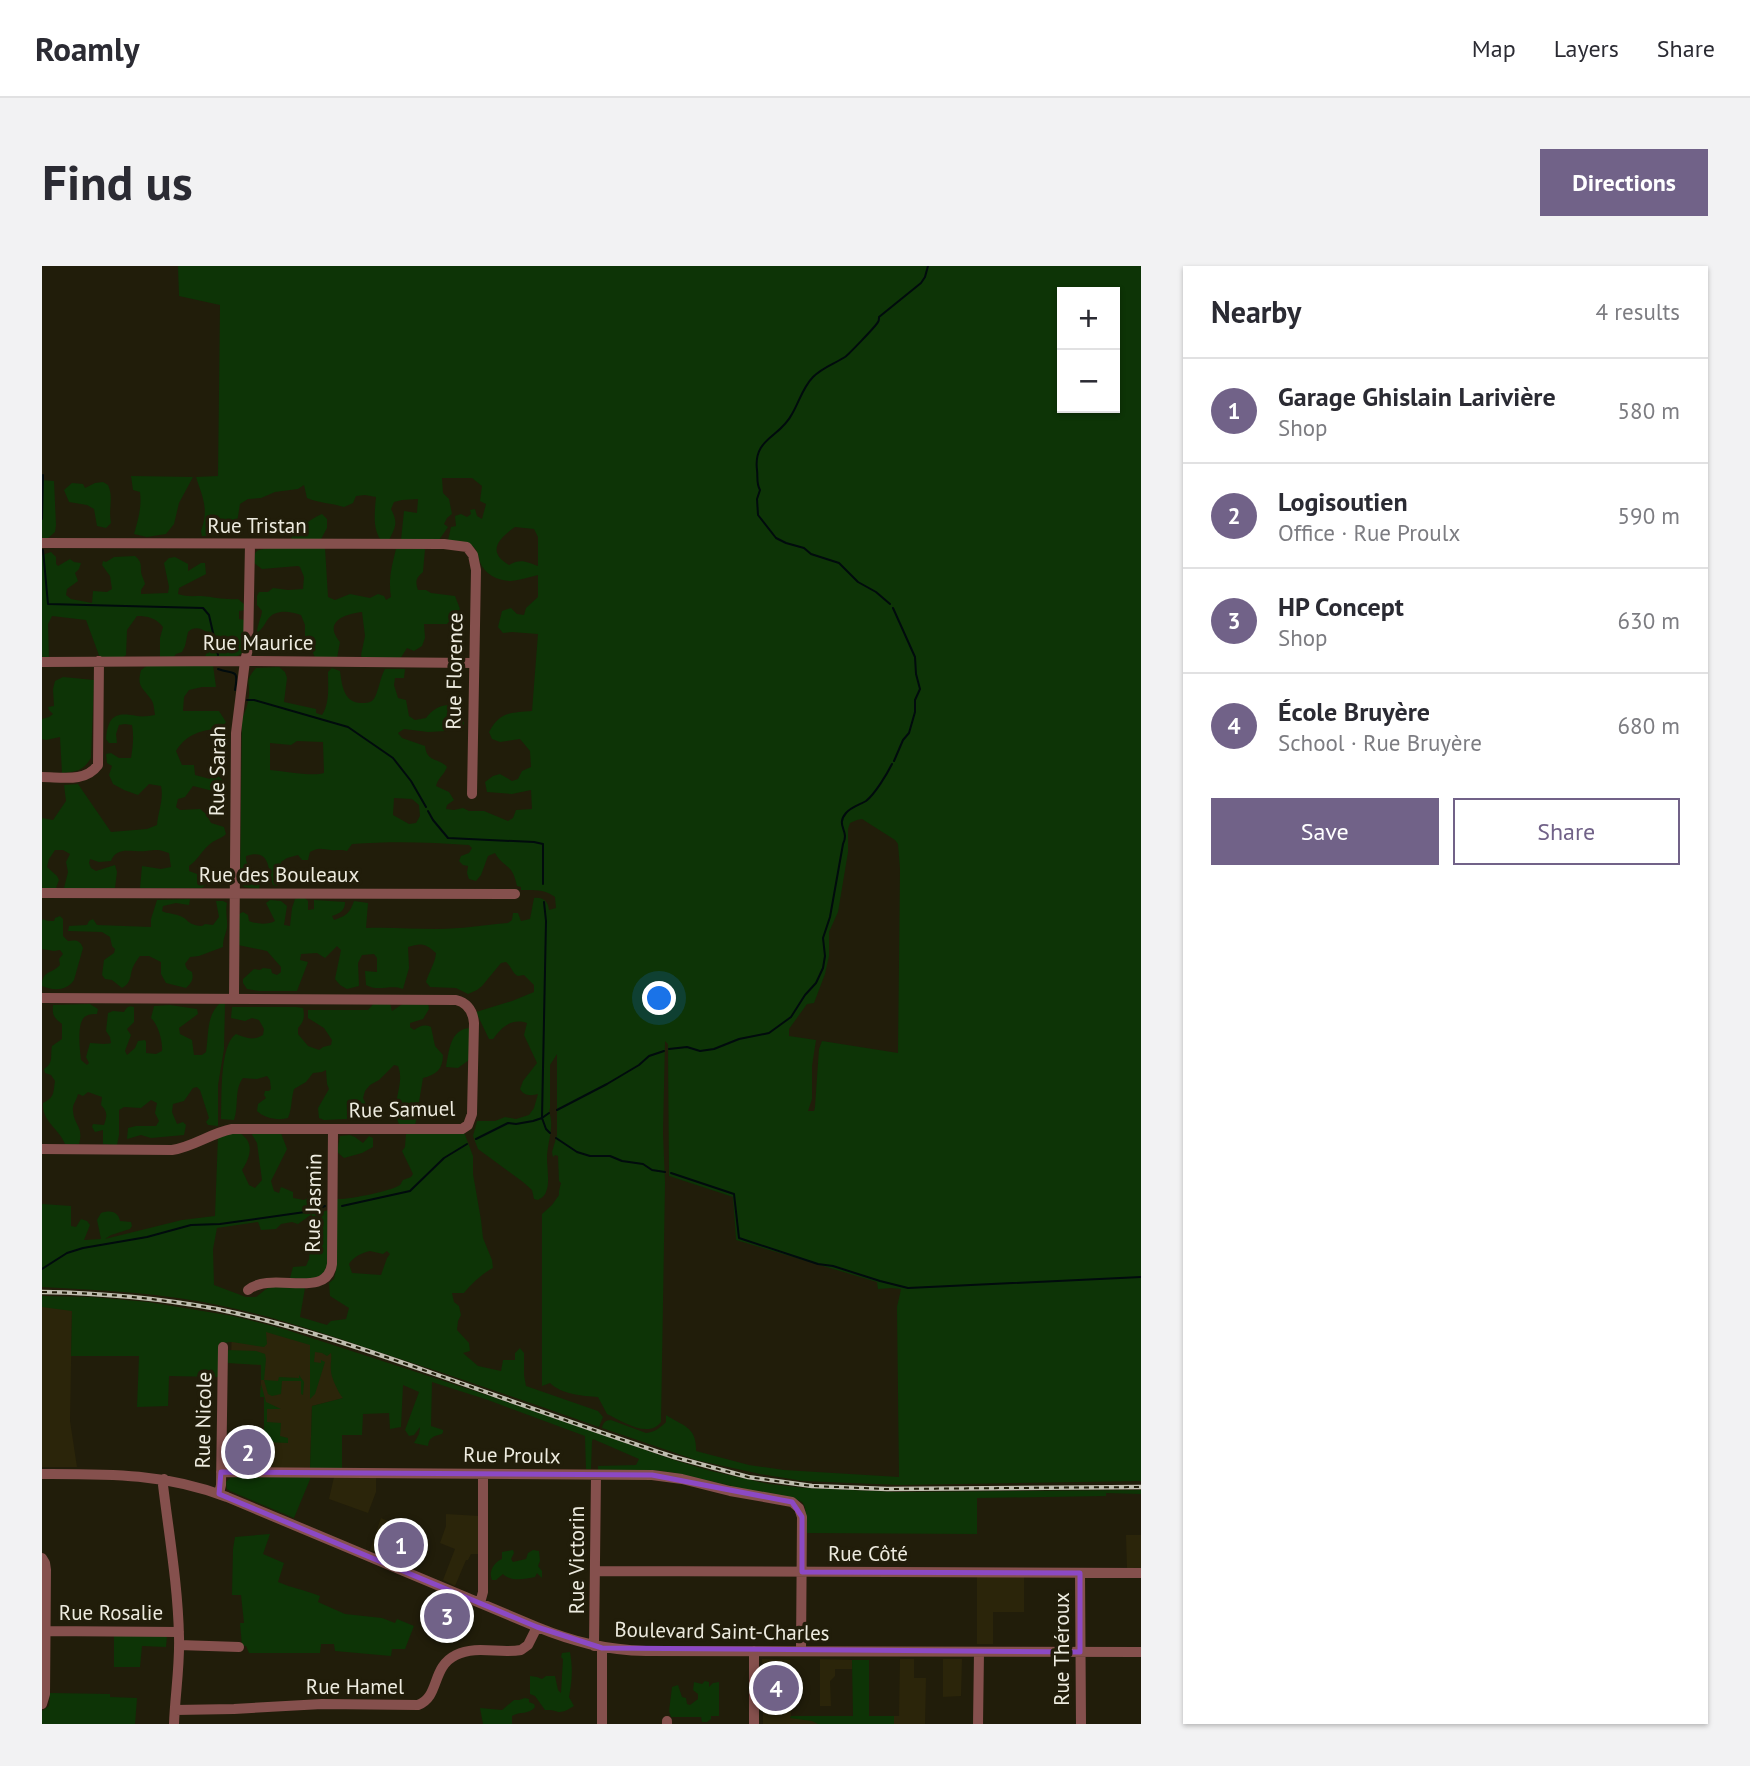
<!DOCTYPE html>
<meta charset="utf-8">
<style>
body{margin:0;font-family:"PT Sans",sans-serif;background:#f2f2f3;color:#2b2b33}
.controls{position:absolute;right:21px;top:21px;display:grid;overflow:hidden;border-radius:0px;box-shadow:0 2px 5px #0004}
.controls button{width:63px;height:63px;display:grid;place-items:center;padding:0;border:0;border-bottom:2px solid #e1e1e2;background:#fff;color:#2b2b33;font:35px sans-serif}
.you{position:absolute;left:618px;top:733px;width:24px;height:24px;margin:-18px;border:5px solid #fff;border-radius:50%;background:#1a73e8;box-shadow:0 0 0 10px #1a73e833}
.badge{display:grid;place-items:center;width:46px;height:46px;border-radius:50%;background:#716288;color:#fff;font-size:23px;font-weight:700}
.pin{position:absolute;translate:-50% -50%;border:4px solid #fff;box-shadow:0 2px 7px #0006}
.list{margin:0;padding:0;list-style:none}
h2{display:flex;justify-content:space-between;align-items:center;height:91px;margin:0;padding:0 28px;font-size:30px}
h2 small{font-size:23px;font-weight:400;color:#7c7c81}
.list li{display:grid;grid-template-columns:46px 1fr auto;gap:21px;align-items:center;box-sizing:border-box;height:105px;padding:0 28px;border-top:2px solid #e1e1e2}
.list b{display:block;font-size:26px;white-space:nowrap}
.list p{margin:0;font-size:23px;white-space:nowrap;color:#7c7c81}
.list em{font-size:23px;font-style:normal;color:#7c7c81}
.actions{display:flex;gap:14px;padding:21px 28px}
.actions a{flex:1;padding:16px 0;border:2px solid #716288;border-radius:0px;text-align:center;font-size:24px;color:#716288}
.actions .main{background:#716288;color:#fff}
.map{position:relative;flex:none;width:1099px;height:1458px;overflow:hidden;border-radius:0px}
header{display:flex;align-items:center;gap:42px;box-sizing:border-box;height:98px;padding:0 35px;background:#fff;border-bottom:2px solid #e1e1e2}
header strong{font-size:33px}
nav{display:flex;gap:38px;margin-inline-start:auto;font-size:24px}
.intro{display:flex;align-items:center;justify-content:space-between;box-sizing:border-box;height:168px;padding:0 42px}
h1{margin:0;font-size:49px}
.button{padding:18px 32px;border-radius:0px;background:#716288;color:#fff;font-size:24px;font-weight:700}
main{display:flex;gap:42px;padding:0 42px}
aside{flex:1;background:#fff;border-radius:0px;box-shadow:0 2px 5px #0004}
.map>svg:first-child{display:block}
.built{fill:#2b250a}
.green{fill:#0d3406;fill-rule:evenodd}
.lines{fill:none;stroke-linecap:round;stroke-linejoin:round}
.stream{stroke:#010b0d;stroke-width:2}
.minor{stroke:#85504d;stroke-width:10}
.rail-casing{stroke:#bfbdaf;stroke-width:4.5}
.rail{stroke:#211d0a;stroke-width:2;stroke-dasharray:5;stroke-linecap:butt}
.marked{fill:none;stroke:#8c49c4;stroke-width:5;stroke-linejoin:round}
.labels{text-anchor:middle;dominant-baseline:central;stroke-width:7;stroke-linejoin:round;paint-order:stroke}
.street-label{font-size:21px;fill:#edebdf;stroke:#211d0a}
</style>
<header>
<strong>Roamly</strong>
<nav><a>Map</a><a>Layers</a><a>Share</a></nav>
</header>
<div class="intro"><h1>Find us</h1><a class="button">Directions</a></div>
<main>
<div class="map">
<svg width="1099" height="1458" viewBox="0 0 1099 1458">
<rect width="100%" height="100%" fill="#211d0a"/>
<!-- built -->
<path class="built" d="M3,1040L30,1044L28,1155L35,1201H0V1041Z
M190,1054L305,1088L302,1132L270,1140L268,1202H189L185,1199V1173H222V1131H218L220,1099L189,1097Z
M292,1211L334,1212V1226L326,1247L287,1233Z
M404,1248L438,1250V1288H429L426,1294H424L413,1320L401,1314L413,1283L398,1277L404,1260Z
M339,1252L382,1271L370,1301L328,1284Z
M1084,1269H1099V1303H1085Z
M935,1311H982V1346H951V1378H935Z
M720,1393L748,1394L749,1450H857L858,1393H872V1412H884L883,1458H721Z
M778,1393L810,1394V1403H793V1410L788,1415L789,1440H778Z
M901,1393H920L919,1430L901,1431Z"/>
<!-- green -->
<path class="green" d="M136,0H1099V1215L857,1219L761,1215L718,1208L654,1194L560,1162C561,1157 563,1154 569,1154L604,1167C613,1166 618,1162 624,1156V1149C641,1160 655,1161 654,1185L707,1199L742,1204L857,1211L855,1041L859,1023L849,1022L836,1023L835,1016L694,974L691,931L627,910L626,778L623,775L621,867L623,916L619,1156C606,1173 580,1155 565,1148L556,1131C540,1130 519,1128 508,1117L500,1120V948L510,939L517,929V925L519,917L517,915L516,890L513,889L511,891L510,886L515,869V788L508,799V842L507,846C513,860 505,877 505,892C505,902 508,917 504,926C502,931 499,932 496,934L492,933L490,924L481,916L436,883L431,870L435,855H453L463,851L474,853L487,849L492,842L496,828C489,830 482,830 478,823L481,815L495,797L482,769L485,757C469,752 460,761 451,773H447L434,746L470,735L492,726V719L482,709L476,710C470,707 470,701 464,696L459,697L440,720L435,724L426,728L414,722L388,721L384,716C387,705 393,698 394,687C383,677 379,677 366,681L367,702L361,723C349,718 336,726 324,719L323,705L335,706V692L332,688L320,689L316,697L317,720L305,723L298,719L293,713L299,684L295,680L283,692L275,687L259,688L258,694L266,696L255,725H217L205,723L201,717V713L212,703L218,704L221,702L229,703L230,707L235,709L239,706V701L225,685L196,679L197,648L201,646L206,649L207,655C214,658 226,659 233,655L224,637L228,634L239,635L245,640L242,659L248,660L250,642L253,633L262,631L266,635V644L272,643V634L303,636C303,645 298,647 290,650L292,654C304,650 308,647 312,635L326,637L324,662C348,661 371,663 395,663C419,663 442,659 466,657L470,654L471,647H476L479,655L488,653L492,632C501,631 506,635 507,644L514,642L513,631C503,623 491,624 479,624V621L475,620C470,596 463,604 453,587L446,590L439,609L434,615L427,613L425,607L426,600L421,599L417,595L419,590L427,587L430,582L427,579C388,576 349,575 310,578L305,585C298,583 295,585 289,584C279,583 277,581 268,586L266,594H260L256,589L245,592L239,596L238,613L235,620L231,619C225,605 230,582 204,590C203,600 210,604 219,609L217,623L202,621L198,616L200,453C203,446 206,438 207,430C208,415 202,416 214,402L237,401L243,406L245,412L242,436L274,443V447L280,449C288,437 286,420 286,406L290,402L298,405C300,420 302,438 321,437C323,437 328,437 331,434C336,429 338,411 343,403H363L362,412H353L352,419L356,432L364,434L367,450L373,454L384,452C390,444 396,440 406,439L422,455V464L386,466L362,463L356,467L360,472L383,480C385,497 396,491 405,501C402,509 396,512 394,520L407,526L412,534L405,539L404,543L412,544L421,542L427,545H442L466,555L471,552L474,544L490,543L489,524L470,528L445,526L443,516L451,510L458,508L470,515L476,513L480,505L489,501L488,485L478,473L458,476L450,473L447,466C458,445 469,447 490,445L496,368L470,366L461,367L456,361L460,345L469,342L475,348L482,349L484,342L496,331V309C487,311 478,314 469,315C456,315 442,308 438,296C435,288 436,282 427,278C421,275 413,275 406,274L409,261L414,260L413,250L419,248L425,251L429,248L428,244L433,243L435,250L440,253L444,238L438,235L440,220L430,212H400L401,227L407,233L410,248L405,252L402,258L406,261L397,274H359L362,245L375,247L376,233L360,234L352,236L349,243C356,256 354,261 347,274H339C330,263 333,244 334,231L323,229L314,230L311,237L302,241C289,237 277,237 265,232L262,219L256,223L233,226L219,232L206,233L198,238L193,269L160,270L159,265C167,242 161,233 154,211L176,210L178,39L137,30ZM1020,26H1073V142H1020ZM473,261L492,263L496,271V300C485,296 479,292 467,299C444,286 457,272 473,261ZM255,475L281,476L282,507C271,511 242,505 228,504V477L249,479ZM352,532L370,533L377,539L378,550L374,557L367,558L351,549ZM820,553L853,574L856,578L858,603L856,787L780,775L777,783L773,841L772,845H766L770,833V800L774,774L747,770V763L765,738L772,737L783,708L787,690V666L796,646L806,586V563L808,557L815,554Z
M89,210L151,211L137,237L132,258L124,268L105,271L92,268C96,254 100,241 98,226L91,224Z
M0,214L12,215L14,259L13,266L5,273L0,272Z
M61,216L66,219C72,232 66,242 69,257L64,262L55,260L52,243L45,239L27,236L22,224L30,217L41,218L43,222L53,217Z
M280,248L285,253V262L279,273H249L252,264C263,260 269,252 280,248Z
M283,282L286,331L293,334L308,328L328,332L336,328L342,330L344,334L349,331C346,314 350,299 354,283H383L381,306C374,312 373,315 376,324H384L389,327L413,330L418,343L405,358H382L383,372L380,380L372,385L365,382L358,393L320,392L319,389L323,370L320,346C302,348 281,356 298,376L295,392H273L269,381L263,373V359L259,349C248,345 233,343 226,353C222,359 221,362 215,367C215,359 219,353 220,345L215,339V330L217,326H226L231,322L246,324L261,323L262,311L258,301L256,300L220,303L212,297C212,293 212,288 214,286C220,279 272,282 283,282Z
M9,286L14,291V298L16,300L28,293L32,296L39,297L37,303L33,307L36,315L25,323L24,329L29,333L50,337L51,325L65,326L70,323L68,310L60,299L61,295L64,296L72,291L93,290C99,295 99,298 99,305C99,309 102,313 103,318L99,324V328L126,327L127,321L122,297L127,292L133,291L146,298V305L159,297H163L164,308L137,322L136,328C144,331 152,330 160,330C172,331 182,334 196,333L202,338L203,344L197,345V353L203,354C203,363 205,376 202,384C198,395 172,392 162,393L168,378L166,367C159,362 152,360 146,366L143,380L140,386L134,388L130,393H118V372L121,361C114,352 106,350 95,350L85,364L84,389L80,392H58L44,354L10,350L6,358L7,392H0V289Z
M106,399H171L174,421H160L147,424L142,431L141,445H177L184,456L180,462C161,464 145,467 134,485L140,499H152L153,509L168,513L169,507L175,508L180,514L179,520L171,525L151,520L143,531L136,533L134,541L138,544L158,543L164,548L169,557L182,561L184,568C179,573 174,573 168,578C160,584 156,594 147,600V605L163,611L165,617L160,622H98L100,600L119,603L129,601L127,587C114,583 116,584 104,585C91,587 75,579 69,595L57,596L48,593L47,597L49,602L54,605L73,599L75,606L73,622H22L26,606L24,596L28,588L21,584H13L7,593L5,601L15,610L17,614L14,622H0V552L11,554L24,535L22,519L36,518L69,566L105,563L115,559C116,546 122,533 119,520L107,518L96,529L82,524L71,518L67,509L70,500L65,497L64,488L69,487L77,492H89C91,480 92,470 90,459L83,458L77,459L74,468L75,477H67L64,473C66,449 74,446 95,450C101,451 107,450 113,449C112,443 112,436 108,432C99,420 95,420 99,404Z
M21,411L52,414L49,492C40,506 35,505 20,507L18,471L4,474L0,473V453L7,451L11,448L7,444L6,441L12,440L11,423L13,415Z
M148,633L147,639L134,637L121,640L120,645C126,648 131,647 138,650C148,654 145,659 160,660L163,658L171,659L177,651L174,635H181L185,637C183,645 186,656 185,662C183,670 181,673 181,681L157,690L148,691L143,698L145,703L150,706C152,714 149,717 144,722L124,717L119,708V696L107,690H98C97,691 93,697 92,699C87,708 91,716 80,722L70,714L63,713L60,709L62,694L72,687L73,683L70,680L68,671L60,666L26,665L27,660L45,659L47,655L51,653L55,659L109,661V653L115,634Z
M18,650L21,653V670L26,675C34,674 38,674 41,682L32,714C25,725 11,725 0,720C0,704 10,708 18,699L17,693L21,688L18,684L12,685L0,683V655L1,653L6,655H12L13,652Z
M178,737H183L182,783L176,819V860L166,859L164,856L167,852L158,824L155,821L151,822L142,835L131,838L130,846L135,858L141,856L144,859L142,869L109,872L99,869L85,873L86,862L94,860H114L117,855L113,847L115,837L109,834L99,842L82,841L77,844V869L75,879L61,878V864L53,866L50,861L51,858L62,859C65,850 66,846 59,839L60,831L46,826L41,830L36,828C35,834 30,838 31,845C32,860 42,860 37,878H23C16,861 0,856 1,837C13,831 11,827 13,815L9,809L3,807L2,803C12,797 8,790 10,780L20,773V758C12,752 10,749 11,739L48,738L56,743L55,748C52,748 47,748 44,750C34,755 38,784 39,794L45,799L47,797L44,791L48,777C56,777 61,779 69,777L68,771L64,765L66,747L71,745L82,746C85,741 86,739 92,741V756L85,763L89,769L83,785L85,789L93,782L96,775L103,774L104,776V787L114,788L120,785C121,776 116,758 109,752L112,740L128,739L155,743L156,748L137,762L138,768L150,774L152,789H160L164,786C167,768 164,750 178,737Z
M332,737H348L350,745L362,737H386L387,743L381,753L368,757V761L372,764C378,760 382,758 389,761L393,780L401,789C401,803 394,809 381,812L373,860H358C346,839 364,820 356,800L352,799L337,814L328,819L323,825L321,832L327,845L324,852L282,854L277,852L276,842L287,823L285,818L284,804L280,806L271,807L264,816L252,823C249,833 250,843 246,852C236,855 222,852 215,845L216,838L224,832L222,829L223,825H227L229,823L228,814L225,810L215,813L201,812C192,823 197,840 192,854L179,853C180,834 177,779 194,768C204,772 211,775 221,769L222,763L217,754L210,752L203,755L189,752L190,741H254L261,742C263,750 262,756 256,762V768L266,780L277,784L281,781L289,779L290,774L282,762L266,752V744H326Z
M427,762V794L416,802L404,801C407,785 408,764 427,762Z
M196,866C213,875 209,890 200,904L207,919L213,922L220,914L215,877L209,867H239L245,883L229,915L232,925L237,927L239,921L251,926V932L262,934L269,930L275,936L282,939L273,947L287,944V991L283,1009L268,1013L248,1012L251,1001L264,1000L267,993L270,948L256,958L250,956L239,958L234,963L219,964L216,956L175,962L171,983L172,1019L204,1031H214L228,1020L263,1022L258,1051L285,1059L289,1055L304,1053L307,1042L288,1030L287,1017L292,1013L294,1004L295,933C305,934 350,925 358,919C359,918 360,915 361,914L369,911L371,908L360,885L363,881L364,868L422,866L431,890V908L439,954L441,972L450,994L451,1002C441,1007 429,1018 422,1027H410L412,1036L417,1040L419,1049L416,1055L415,1064L427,1077L428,1085L421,1087L436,1100L459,1105L461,1094H473V1087L478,1082L482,1087V1109L484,1120L556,1145L561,1151L557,1161C483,1135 409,1109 334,1085C284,1068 233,1051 181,1040C121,1027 60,1024 0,1021V938L29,940V960L34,961L39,953L45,955L48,959L42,974L59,973L55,954L59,947C68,944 76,945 78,955L89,956L90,960L88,963L69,969L63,973L140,954L173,950L176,870ZM328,985L341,988L345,985L348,988L345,992L339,1009L310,1007L307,998C312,990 320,987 328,985Z
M308,869L313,871L321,877L327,870L331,872V881L320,887L302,892L295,886L298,870Z
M0,1030L49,1031L106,1036L191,1050L242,1063L448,1130L632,1194L669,1205L727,1218L763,1222L854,1226L1099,1224V1228L1064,1227V1230L935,1232V1268L765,1267L763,1241L760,1236L751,1232L707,1224L633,1207L610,1204H556V1200L594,1199L597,1193L551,1173L550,1175L549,1203H544L543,1170L446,1134L390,1116L389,1160L401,1164V1166L400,1168C392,1170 387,1171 386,1180L372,1177L377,1168L378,1161L372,1169L367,1170L363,1164L377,1126L361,1119L359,1161L348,1163L347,1147L321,1148L320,1169H300V1202H268L270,1140L301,1132C297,1128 289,1111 289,1105C288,1098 290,1094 289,1087L285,1090L280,1087L273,1086L272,1096L279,1097V1094L283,1096L273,1128L268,1133V1079L224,1066L225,1078L222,1081L190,1076L177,1077L176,1111L127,1110L126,1140L95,1141L97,1090H29L30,1045L0,1041Z
M185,1084L214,1085L223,1088L224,1093L222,1114L236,1115L237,1111L257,1112V1109L262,1116L261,1129L259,1128V1115H240L239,1128L230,1130L226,1128L222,1114H219V1099L185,1097Z
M219,1118L224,1136L239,1143H225V1156L239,1157L238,1170L246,1172V1177L222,1176V1131H218Z
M189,1211H269L252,1252L188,1225L185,1223L184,1216Z
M228,1268L221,1288L242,1297L236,1316C250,1322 263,1324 278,1330L276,1336L303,1348L340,1352L353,1357L355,1353L372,1360L363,1383H350L349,1390L293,1385L292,1378H279L278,1387H207L204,1380H200L198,1357H202L199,1329H190L191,1283L193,1271Z
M471,1284L472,1287L469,1293L471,1296L484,1293L486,1287L491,1284L497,1285L498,1295L496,1300L500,1305V1312L495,1307L493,1311C483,1313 469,1316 461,1308L454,1314H450C446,1306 452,1296 460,1293V1286Z
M72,1369L125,1370L124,1381L100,1380L98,1401H72Z
M528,1386C531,1403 530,1415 527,1431L532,1440C515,1451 517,1443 503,1444L493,1430L488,1428V1410L495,1411L500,1413L504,1410H513L516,1424L519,1427L521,1393L519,1391L520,1387Z
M810,1394H827V1450H852V1458H776L770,1455L748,1452L749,1450H811Z
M663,1415L667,1416V1421L671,1417L677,1416V1450H669V1453L665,1456H660L659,1451H629L627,1445L630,1421L636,1419L640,1431L644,1432L645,1438L648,1439L656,1433V1428L651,1424L652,1416L660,1418Z
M8,1427L68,1428V1431L95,1432L93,1458H0V1445L7,1440Z
M483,1432L487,1433V1436L492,1438L493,1441C487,1449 478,1445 470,1450V1458H441L438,1442L460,1444L472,1434H477Z"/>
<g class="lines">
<!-- stream -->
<path class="stream" d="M0,253L1,209
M1,284L6,338L161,342L167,349L176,389
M848,338L834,326L816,316L797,297L769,288L762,282L744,277L734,272L716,249L715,233L718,224C714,217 716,211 715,204C711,172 738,172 750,148C757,136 761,121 771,111C781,101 792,98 803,91C807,88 834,60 836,56C837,55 837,53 837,51L879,17L883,11L886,0
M851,342L873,391L874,408L878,423L873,434V446L867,467L861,474L852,495
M176,403C192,409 197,401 193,424
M205,434H212L306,461L351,492L369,515L384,541
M386,545L391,554L406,572L492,576L501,578V618
M502,636L504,655L500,852L504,863L508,867
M627,783L645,781L658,785L672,783L697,773L727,767L749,751L763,729L774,717L781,702L783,690L781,672L788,651L801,578C808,564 793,560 804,547C809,541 817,539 824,535C833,528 845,508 850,498
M515,844L565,818L597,799L607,790L622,785
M514,872L535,886L548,890H568L580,895L601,898L610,904L623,906
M434,873L466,857L474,858L491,855L500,852L507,847
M629,907L692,928L697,972L776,998L791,1000L838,1015L866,1022L1099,1011
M300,940L368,925L402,892L425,878
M0,1003L25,987L41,982L105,971L149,959L178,958L270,945L283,940"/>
<!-- minor -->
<path class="minor" d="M0,277L402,278L425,281L431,289L434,304L430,528
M0,396L203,395L431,397
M0,511C19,511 43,517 56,499L57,395
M0,627L473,628
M0,732L414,734C426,737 431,745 432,757L430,848L426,859L420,863H190C169,867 151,881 130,884L0,883
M192,732L194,467L203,395L206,383L208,278
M206,1024C230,1004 285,1035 290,998L291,864
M179,1206L610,1209L640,1213L688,1225L750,1236L757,1242L760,1251L759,1385
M0,1208C66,1208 121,1207 185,1231L495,1361C532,1376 564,1384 604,1385L1099,1386
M122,1213L121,1219C127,1269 136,1320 137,1371C138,1400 133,1429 132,1458
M177,1228L179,1219L181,1081
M0,1292L3,1297L4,1304L3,1428L0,1438
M553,1305L1099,1307
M1038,1307L1039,1458
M438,1337L441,1326V1208
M0,1365L137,1366
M137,1379L197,1381
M552,1380L554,1209
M560,1382V1458
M712,1385V1458
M133,1444L192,1443L280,1438L376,1439C398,1431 389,1401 414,1389C434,1379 458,1388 479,1384L486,1379L495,1361
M625,1458V1455
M936,1458L937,1386"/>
<!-- rail casing -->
<g class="rail-casing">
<path id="rail" d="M0,1026C59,1027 117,1032 175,1043C248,1058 319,1082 390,1107C470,1135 550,1164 632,1191L706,1211L770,1220L845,1223L1099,1221"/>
</g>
<!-- rail -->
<use href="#rail" class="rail"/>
</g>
<!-- marked area -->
<path class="marked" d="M179,1206L610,1209L750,1236L760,1251V1306L1038,1307V1386L560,1382L495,1361L177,1228Z"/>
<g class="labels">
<!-- street labels -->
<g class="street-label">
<text x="215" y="259">Rue Tristan</text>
<text x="216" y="376">Rue Maurice</text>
<text transform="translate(412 405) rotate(-89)">Rue Florence</text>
<text transform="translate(175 505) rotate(-89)">Rue Sarah</text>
<text x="237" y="608">Rue des Bouleaux</text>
<text transform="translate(360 843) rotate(-1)">Rue Samuel</text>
<text transform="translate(271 937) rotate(-89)">Rue Jasmin</text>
<text transform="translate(161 1154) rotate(-89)">Rue Nicole</text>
<text transform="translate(470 1189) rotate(1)">Rue Proulx</text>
<text x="826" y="1287">Rue Côté</text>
<text transform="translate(534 1294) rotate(-90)">Rue Victorin</text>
<text x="69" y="1346">Rue Rosalie</text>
<text transform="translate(680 1365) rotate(1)">Boulevard Saint-Charles</text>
<text transform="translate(1019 1383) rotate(-90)">Rue Théroux</text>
<text x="313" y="1420">Rue Hamel</text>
</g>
</g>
</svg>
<div class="controls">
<button>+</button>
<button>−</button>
</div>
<div class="you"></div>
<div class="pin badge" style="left:359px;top:1279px">1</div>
<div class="pin badge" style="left:206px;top:1186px">2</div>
<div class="pin badge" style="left:405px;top:1350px">3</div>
<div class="pin badge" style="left:734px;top:1422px">4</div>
</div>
<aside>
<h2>Nearby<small>4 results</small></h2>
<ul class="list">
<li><span class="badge">1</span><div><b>Garage Ghislain Larivière</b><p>Shop</p></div><em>580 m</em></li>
<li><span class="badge">2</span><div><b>Logisoutien</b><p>Office · Rue Proulx</p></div><em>590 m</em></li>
<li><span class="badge">3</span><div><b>HP Concept</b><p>Shop</p></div><em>630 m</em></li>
<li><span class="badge">4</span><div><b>École Bruyère</b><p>School · Rue Bruyère</p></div><em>680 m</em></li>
</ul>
<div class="actions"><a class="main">Save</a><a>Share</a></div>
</aside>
</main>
